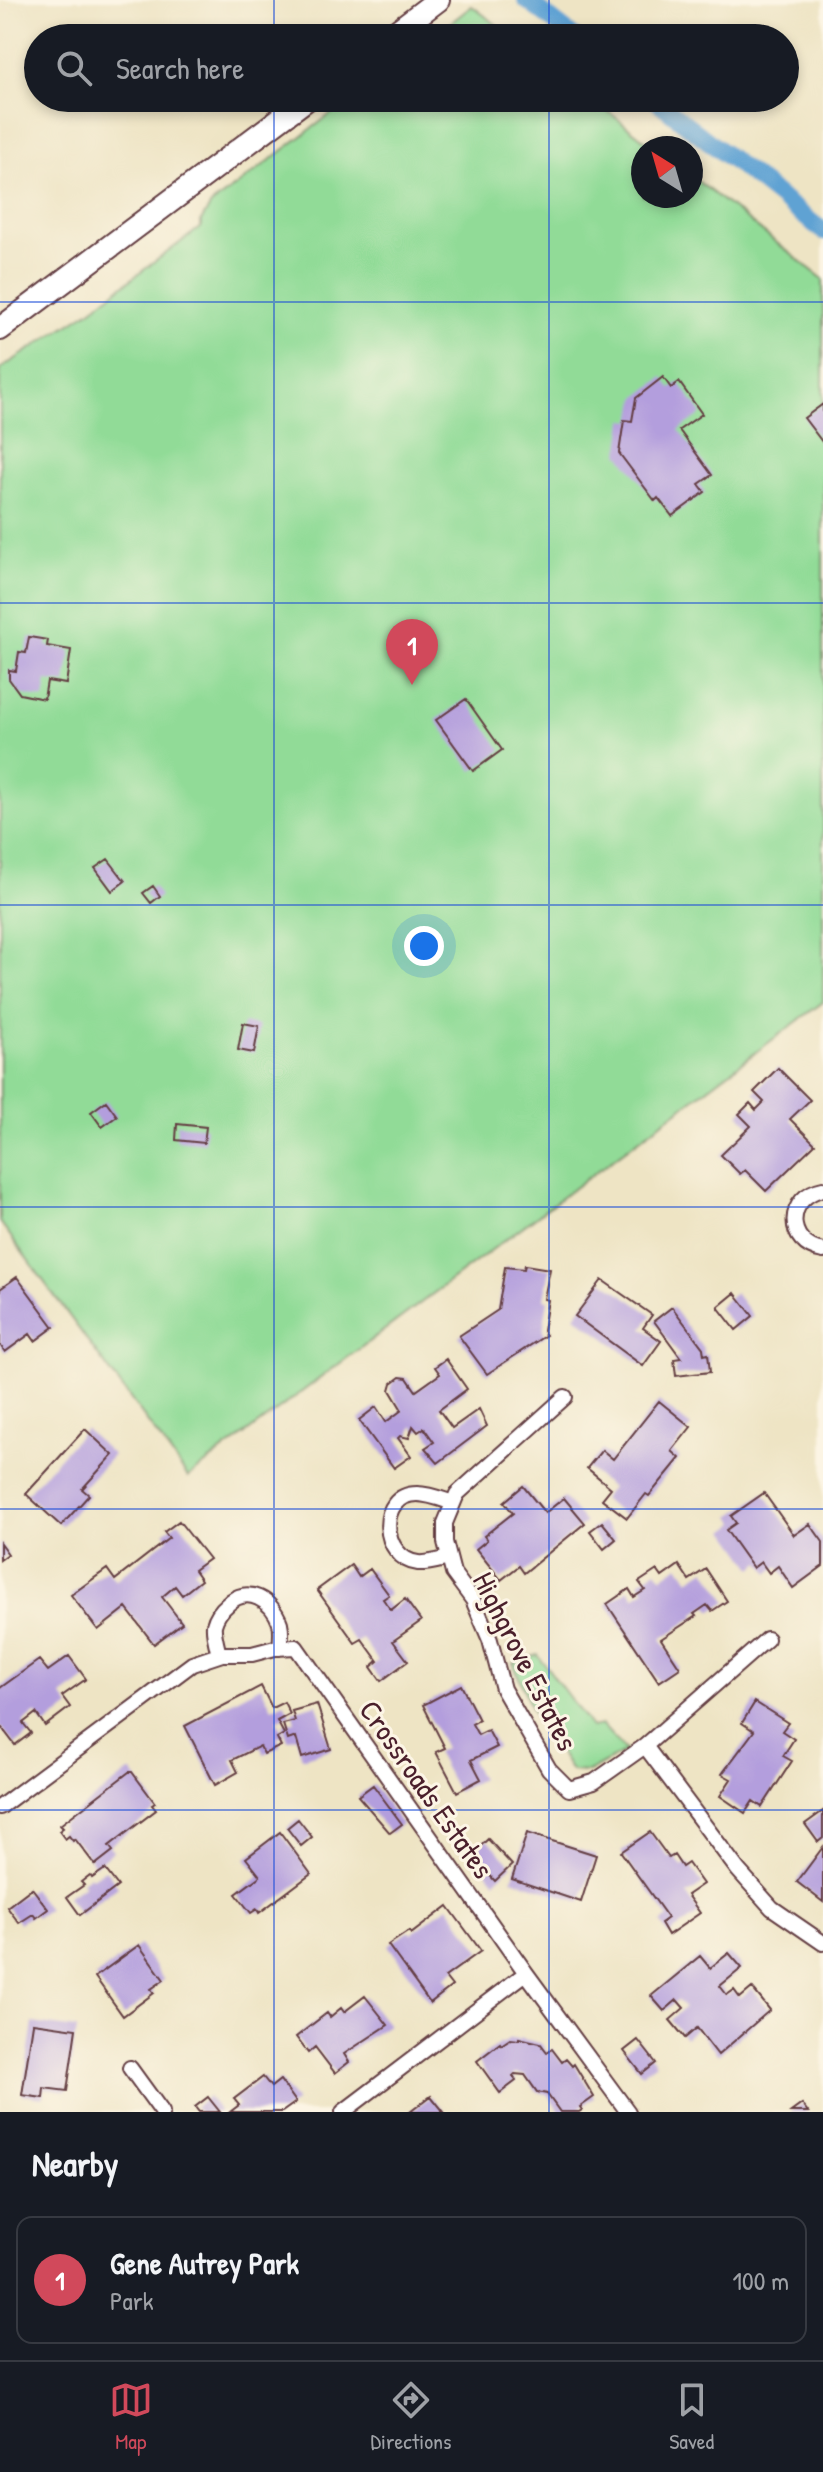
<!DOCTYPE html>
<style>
body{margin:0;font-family:"Patrick Hand",sans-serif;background:#242831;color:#f1f3f6}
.compass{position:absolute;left:631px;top:136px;width:72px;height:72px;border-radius:50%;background:#171b24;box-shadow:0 4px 12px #0003;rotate:323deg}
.you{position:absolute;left:424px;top:946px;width:28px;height:28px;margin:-20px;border:6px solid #fff;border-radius:50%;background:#1a73e8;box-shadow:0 0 0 12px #1a73e833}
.badge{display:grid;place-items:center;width:52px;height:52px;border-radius:50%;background:#d1495b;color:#fff;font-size:26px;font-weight:700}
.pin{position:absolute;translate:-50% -66px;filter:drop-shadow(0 2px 4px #0008)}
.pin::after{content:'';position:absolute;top:42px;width:28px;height:24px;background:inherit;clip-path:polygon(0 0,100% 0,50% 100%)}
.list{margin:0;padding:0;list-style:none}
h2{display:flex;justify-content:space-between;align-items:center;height:104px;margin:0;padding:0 32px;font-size:34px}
h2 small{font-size:26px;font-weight:400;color:#9ea1a6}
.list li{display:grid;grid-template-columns:52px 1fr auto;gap:24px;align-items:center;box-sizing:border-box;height:128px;margin:0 16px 16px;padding:0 16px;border:2px solid #363941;border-radius:16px}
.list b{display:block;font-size:30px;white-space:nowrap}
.list p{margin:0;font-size:26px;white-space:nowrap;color:#9ea1a6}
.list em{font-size:26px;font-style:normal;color:#9ea1a6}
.icon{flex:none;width:44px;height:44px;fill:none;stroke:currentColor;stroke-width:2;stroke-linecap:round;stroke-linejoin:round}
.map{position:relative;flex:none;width:823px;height:2112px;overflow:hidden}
.search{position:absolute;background:#171b24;box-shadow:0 4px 12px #0003;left:24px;right:24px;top:24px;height:88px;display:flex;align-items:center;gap:20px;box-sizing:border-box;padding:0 28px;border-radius:44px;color:#9ea1a6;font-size:30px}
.sheet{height:248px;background:#171b24}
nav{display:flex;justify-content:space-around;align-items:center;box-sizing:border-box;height:112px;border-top:2px solid #363941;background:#171b24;font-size:22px;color:#9ea1a6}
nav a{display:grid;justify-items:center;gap:4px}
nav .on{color:#d1495b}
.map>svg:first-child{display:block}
.green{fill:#91db97;stroke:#6e7d61;stroke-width:2}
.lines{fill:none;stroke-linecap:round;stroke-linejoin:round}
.canal{stroke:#5fa2d3;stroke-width:18}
.building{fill:#b39edd}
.minor-casing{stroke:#633d42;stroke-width:18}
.primary-casing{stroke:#633d42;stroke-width:26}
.minor{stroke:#fff;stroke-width:14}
.primary{stroke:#fff;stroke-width:22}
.grid{fill:none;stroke:#1d4ed8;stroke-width:2;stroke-opacity:0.55}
.labels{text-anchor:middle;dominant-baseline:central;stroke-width:6;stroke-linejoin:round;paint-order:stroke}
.street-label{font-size:30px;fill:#4a1f2b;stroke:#fcf5e5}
</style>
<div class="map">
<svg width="823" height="2112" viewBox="0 0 823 2112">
<rect width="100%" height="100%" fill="#fcf5e5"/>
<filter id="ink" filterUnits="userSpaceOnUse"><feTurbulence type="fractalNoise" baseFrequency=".0125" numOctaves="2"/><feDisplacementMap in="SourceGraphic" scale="16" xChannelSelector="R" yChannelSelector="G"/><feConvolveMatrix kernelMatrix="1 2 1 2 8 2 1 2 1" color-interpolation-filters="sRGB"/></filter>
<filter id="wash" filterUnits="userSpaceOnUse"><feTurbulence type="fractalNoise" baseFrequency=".006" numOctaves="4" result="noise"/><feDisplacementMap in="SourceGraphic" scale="32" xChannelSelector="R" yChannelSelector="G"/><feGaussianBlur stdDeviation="1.8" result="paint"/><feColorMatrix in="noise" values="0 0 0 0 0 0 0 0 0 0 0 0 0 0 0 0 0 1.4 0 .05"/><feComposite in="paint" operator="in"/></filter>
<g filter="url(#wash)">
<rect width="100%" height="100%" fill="#eee4c4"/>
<!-- green -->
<path class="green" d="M472,6L514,38H431Z
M352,98H591L655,148H643V196H691V176L823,279V1002L188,1477L0,1222V369L89,311L201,227V221L211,205Z
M538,1655L591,1727L602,1725L626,1751L588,1772L571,1771L533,1712L513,1663Z"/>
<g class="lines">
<!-- canal -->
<path class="canal" d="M526,0L575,38
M653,98L823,231"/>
</g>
<g id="blocks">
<!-- building -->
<path class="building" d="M663,377L671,388L679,382L702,414L679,430L712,475L699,484L705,492L672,516L658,498L655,501L619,453L624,420L632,421L636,398Z
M823,404V443L804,418Z
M29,637L48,640L47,646L71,650L66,684L47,681L44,699L20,694L9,679V670L16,671L19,652L26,653Z
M466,699L502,750L473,771L436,720Z
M108,859L125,881L112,891L95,868Z
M153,886L160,896L151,903L143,893Z
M243,1023L259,1026L254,1053L238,1050Z
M778,1068L810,1100L790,1119L815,1144L766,1191L745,1170L740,1174L721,1155L751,1126L739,1114L750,1103L756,1110L764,1102L754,1092Z
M106,1101L117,1116L102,1127L91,1112Z
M177,1124L206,1127L204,1143L176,1140Z
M525,1265L550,1269L544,1299L548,1300L543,1331L546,1335L487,1374L459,1336L498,1310L505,1267L524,1269Z
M17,1277L54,1327L35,1341L30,1334L5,1352L0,1345V1289Z
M602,1280L652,1315L643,1328L661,1341L643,1366L575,1316Z
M735,1293L753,1316L736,1330L718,1307Z
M672,1307L703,1348L704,1355L708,1354L710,1372L676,1376L674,1359L681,1358L654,1321Z
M446,1359L467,1389L439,1410L452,1428L479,1409L487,1426L438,1463L425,1448L434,1442L424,1428L418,1432L413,1426L409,1438L400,1436L398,1438L411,1456L394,1468L359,1420L376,1407L386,1422L402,1410L390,1390L392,1383L400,1377L407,1378L416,1391L440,1374L435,1367Z
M659,1401L691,1427L672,1451L680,1458L649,1496L646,1494L627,1518L602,1499L611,1488L587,1468L602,1450L613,1459Z
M85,1429L113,1455L82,1489L89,1495L61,1526L26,1494Z
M523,1486L545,1513L564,1498L585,1523L524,1573L519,1566L501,1580L476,1549L487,1540L484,1536L513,1513L504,1502Z
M764,1493L794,1535L810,1524L823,1542V1566L793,1588L778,1566L769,1573L761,1562L753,1568L726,1530L736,1523L731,1516Z
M179,1521L209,1559L194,1570L201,1580L182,1595L175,1586L162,1597L182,1623L154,1644L126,1608L98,1630L71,1595L107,1569L115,1580L169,1538L164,1532Z
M602,1522L616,1539L604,1549L590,1531Z
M0,1543L8,1554L0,1560Z
M351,1565L359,1577L370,1569L389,1595L383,1599L391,1610L405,1599L421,1621L393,1641L408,1661L381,1681L371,1667L378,1661L362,1639L355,1643L317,1590Z
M679,1565L689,1580L706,1569L727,1601L712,1611L707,1605L694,1614L696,1616L661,1639L680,1668L659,1682L607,1604L629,1589L634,1597L645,1590L639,1582L657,1570L662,1577Z
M69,1656L86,1679L62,1696L70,1707L45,1726L36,1713L23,1723L31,1733L15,1745L2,1728L0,1729V1688L39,1660L48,1671Z
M461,1685L479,1720L472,1724L478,1735L488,1730L497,1747L471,1760L481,1779L457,1792L436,1752L445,1748L423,1705Z
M261,1686L272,1708L284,1702L290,1714L277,1721L284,1734L277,1738L281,1746L264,1754L260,1746L232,1760L238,1772L215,1785L185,1726Z
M755,1702L788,1723L782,1731L794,1739L783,1756L792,1761L762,1807L753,1801L745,1813L720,1796L731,1779L722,1774L754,1731L742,1723Z
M317,1704L331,1749L302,1758L296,1737L288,1740L283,1724L295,1721L292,1711Z
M129,1772H132L155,1803L152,1805L156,1810L109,1846L113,1851L95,1865L75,1839L73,1841L69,1836L65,1839L59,1831L63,1828L60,1825Z
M373,1785L402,1824L390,1833L358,1796Z
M823,1811V1838L818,1842L805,1824Z
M298,1819L312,1837L301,1846L287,1828Z
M280,1832L311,1874L259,1913L257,1909L251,1913L236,1894L260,1876L246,1858Z
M650,1832L669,1858L674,1855L682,1867L688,1863L703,1884L687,1895L700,1913L668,1935L661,1923L668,1918L621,1852Z
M527,1833L596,1855L581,1902L512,1879Z
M488,1839L512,1865L495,1881L471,1855Z
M823,1847V1902L797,1882Z
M105,1869L118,1886L80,1915L67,1897L84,1885L81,1882L90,1875L92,1878Z
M32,1888L48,1909L36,1918L33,1914L19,1923L7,1907Z
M448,1906L481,1951L445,1977L452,1986L430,2003L388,1945L409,1931L411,1934Z
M139,1945L164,1980L151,1989L154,1993L123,2016L95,1977Z
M729,1953L742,1968L720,1986L727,1995L734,1990L740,1998L752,1988L770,2010L718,2055L697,2028L685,2038L670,2020L684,2008L677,2000L664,2011L651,1996L700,1956L710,1968Z
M365,1996L388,2025L344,2054L349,2062L335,2073L315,2047L308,2053L296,2037L327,2013L330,2017L341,2008L344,2012Z
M33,2023L76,2029L67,2091L44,2088L43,2098L22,2095Z
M519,2038L540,2043L547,2052L552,2049L562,2062L566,2059L572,2066L574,2064L594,2097L580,2107L582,2110L579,2112H560L547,2094L537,2092L525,2075L515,2074L513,2076L516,2081L500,2093L477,2061L500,2043L501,2045L510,2039L519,2040Z
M638,2040L656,2063L642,2074L624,2051Z
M263,2077L271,2087L280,2080L296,2102L282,2112H230L239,2105L234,2099Z
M431,2096L444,2112H410Z
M208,2097L220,2112H199L195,2107Z
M802,2104L808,2112H791Z"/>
</g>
</g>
<g filter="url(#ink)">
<use href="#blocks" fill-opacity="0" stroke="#633d42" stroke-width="2"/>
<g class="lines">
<!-- minor casing -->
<g class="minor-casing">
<path id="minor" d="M823,1189C786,1196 784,1244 823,1251
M565,1397L457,1494L445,1523V1542L453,1573L473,1600L490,1640L503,1689L549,1769L569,1789L594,1782L645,1746L767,1639
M449,1558C440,1560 427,1564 418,1563C381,1559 376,1494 417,1494C429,1494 441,1499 453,1503
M219,1655C217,1646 213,1633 214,1625C216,1617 222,1609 228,1604C247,1585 272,1600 280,1623C282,1631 281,1640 280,1648
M645,1746L738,1870L772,1908L823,1943
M0,1807L192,1664L222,1654H252L275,1648L296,1647L526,1973L628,2112
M130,2068L162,2112
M343,2112L526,1973"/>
</g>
<!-- primary casing -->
<g class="primary-casing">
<path id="primary" d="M388,38L438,0
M0,329L308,98"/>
</g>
<!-- minor -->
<use href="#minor" class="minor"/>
<!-- primary -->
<use href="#primary" class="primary"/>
</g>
</g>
<!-- grid -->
<path class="grid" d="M274,0V38M549,0V38M274,98V2112M549,98V2112M0,302H823M0,603H823M0,905H823M0,1207H823M0,1509H823M0,1810H823"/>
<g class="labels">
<!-- street labels -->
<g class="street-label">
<text transform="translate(526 1661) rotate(63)">Highgrove Estates</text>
<text transform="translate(427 1789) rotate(55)">Crossroads Estates</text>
</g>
</g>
</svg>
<svg class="compass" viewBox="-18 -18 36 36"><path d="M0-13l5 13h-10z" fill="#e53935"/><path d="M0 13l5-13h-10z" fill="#9ea1a6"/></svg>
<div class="you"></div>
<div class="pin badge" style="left:412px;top:685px">1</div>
<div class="search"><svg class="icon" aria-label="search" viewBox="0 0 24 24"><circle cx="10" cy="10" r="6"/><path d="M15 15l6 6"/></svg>Search here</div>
</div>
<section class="sheet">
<h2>Nearby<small></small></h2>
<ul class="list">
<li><span class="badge">1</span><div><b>Gene Autrey Park</b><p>Park</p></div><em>100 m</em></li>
</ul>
</section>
<nav>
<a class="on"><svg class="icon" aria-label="map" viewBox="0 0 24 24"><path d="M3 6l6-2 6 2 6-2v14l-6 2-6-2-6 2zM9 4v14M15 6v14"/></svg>Map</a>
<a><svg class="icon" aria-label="directions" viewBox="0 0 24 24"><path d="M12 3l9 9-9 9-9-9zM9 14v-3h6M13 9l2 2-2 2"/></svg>Directions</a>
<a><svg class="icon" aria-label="saved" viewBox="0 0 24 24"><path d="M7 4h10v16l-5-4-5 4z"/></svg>Saved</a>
</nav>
